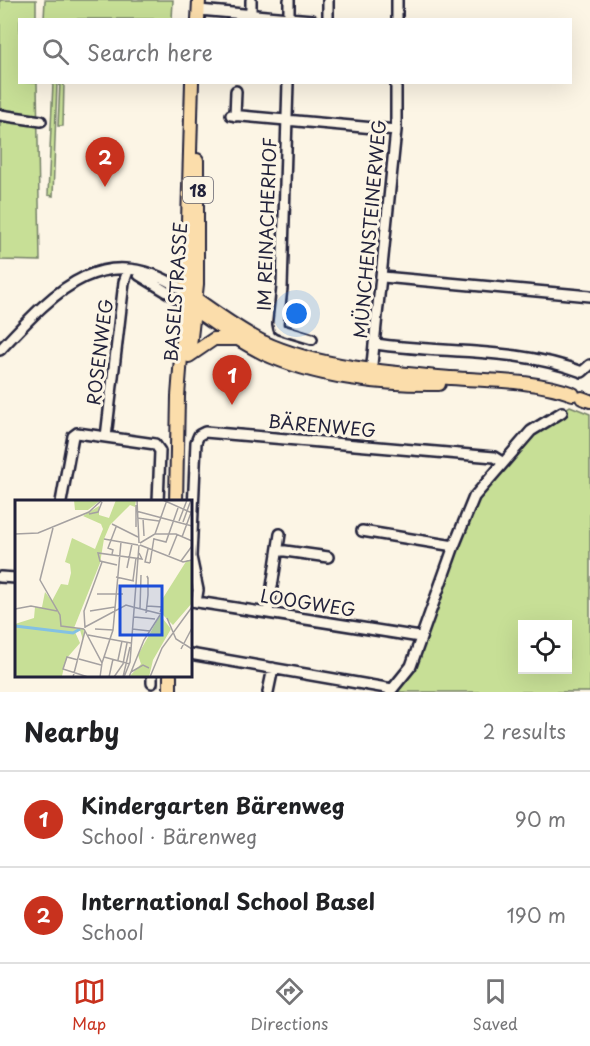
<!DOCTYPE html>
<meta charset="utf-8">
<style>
body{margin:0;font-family:"Playpen Sans",sans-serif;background:#f2f2f2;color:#202124}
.controls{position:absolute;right:18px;bottom:18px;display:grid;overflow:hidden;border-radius:0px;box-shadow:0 6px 24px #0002}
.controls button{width:54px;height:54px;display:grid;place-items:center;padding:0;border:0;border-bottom:2px solid #e0e0e0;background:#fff;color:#202124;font:30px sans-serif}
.you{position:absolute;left:297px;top:314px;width:21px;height:21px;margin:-15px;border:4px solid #fff;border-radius:50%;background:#1a73e8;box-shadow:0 0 0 9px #1a73e833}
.badge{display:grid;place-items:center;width:39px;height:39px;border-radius:50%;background:#c8321e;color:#fff;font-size:20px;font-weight:700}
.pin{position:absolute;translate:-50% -50px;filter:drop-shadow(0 2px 3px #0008)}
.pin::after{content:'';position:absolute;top:32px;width:21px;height:18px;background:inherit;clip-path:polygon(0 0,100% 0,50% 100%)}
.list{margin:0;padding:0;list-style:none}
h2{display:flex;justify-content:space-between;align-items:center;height:78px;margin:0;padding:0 24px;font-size:26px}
h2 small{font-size:20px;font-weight:400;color:#757577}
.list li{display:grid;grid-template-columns:39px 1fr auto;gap:18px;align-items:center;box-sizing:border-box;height:96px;padding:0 24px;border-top:2px solid #e0e0e0}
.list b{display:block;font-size:22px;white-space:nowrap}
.list p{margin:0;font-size:20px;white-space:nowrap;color:#757577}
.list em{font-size:20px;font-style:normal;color:#757577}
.icon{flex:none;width:33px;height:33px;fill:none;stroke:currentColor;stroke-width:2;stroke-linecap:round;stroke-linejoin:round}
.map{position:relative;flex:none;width:590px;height:692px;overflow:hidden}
.search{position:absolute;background:#fff;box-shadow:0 6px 24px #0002;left:18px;right:18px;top:18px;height:66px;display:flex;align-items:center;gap:15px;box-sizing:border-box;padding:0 21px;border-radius:0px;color:#757577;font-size:22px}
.sheet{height:270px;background:#fff}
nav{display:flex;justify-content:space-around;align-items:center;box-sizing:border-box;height:84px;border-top:2px solid #e0e0e0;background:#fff;font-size:16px;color:#757577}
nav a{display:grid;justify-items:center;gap:3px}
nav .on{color:#c8321e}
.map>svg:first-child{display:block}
.green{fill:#c7df96;stroke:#748068;stroke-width:1.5;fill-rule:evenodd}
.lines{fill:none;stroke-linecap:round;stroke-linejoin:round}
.minor-casing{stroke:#22223b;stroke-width:14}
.major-casing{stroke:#22223b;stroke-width:16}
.minor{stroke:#fcf5e5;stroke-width:9}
.major{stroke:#fbddab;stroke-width:12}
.labels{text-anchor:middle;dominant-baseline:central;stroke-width:6;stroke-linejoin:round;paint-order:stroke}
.shield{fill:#fcf5e5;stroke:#63616e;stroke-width:1.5}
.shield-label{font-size:16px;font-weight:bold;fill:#22223b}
.street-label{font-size:18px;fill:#22223b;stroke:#fcf5e5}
.inset-river{fill:none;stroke:#83c1e3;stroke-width:3}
.inset-road{fill:none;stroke:#a5a1a1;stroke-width:1.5}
.view{fill:#1d4ed8;fill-opacity:0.15;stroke:#1d4ed8;stroke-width:3}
.inset-edge{fill:none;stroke:#22223b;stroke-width:3}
</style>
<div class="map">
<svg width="590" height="692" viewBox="0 0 590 692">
<rect width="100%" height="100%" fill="#fcf5e5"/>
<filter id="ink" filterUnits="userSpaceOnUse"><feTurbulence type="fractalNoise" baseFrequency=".0167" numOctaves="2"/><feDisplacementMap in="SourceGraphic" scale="12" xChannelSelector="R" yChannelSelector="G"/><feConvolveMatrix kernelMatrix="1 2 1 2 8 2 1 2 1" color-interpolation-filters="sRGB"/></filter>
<g filter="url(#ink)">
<!-- green -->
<path class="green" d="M0,0H36V19L20,20V82L37,83L40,261L0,260Z
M45,0H173L172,19H44Z
M53,83H57L53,196L48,195Z
M60,83H64L63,126H58Z
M570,406L590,414V692H390L411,666L474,497L531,431ZM522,624H568V670H522Z"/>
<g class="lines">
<!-- minor casing -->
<g class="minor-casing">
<path id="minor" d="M199,10L312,20
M251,14V0
M289,20V0
M328,20V0
M397,20V0
M288,82L282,288L278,324L279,329L312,339
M0,115L41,121
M231,115L396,130
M235,116L236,91
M128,271L124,282L106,437L155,444L160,451L158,502
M139,275L185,303
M383,277L590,296
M375,344C444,354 516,347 582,372L590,365
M0,350C55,291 104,236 186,292
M371,374L396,130V82
M61,502L73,436L77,433L106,437
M362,531L454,546
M278,550L328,557
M0,577L16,578
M191,601L420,637
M196,602L198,590L191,557L196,442L199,435L205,432L494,457L502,462
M268,613L280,534
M190,654L392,689
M152,683V676
M268,692L273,668
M390,692L411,666L454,546L474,497L531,431L562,412"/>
</g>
<!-- major casing -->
<g class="major-casing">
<path id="major" d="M198,20L199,0
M186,292C211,309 235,328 263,342C316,367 392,373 451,378C491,381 534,380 573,394
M189,306C213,322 236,340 263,353C315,377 382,385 439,384
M189,355L197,284V160
M189,356L214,339H236
M582,398L590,401
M176,502L178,396L186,292L192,82
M170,692V676"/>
</g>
<!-- minor -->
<use href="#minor" class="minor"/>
<!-- major -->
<use href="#major" class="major"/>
</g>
</g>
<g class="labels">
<!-- shield labels -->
<rect class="shield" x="183" y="177" width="30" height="26" rx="4.5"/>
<g class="shield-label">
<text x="198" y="190">18</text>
</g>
<!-- street labels -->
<g class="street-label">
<text transform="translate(266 224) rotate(-88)">IM REINACHERHOF</text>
<text transform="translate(369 229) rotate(-85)">MÜNCHENSTEINERWEG</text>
<text transform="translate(175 292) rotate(-86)">BASELSTRASSE</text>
<text transform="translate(99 352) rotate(-83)">ROSENWEG</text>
<text transform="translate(322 425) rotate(5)">BÄRENWEG</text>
<text transform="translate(308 602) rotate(9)">LOOGWEG</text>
</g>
</g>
<!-- overview -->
<g transform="translate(15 500)">
<rect width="177" height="177" fill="#fcf5e5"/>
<path d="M59,0H86L73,10H60ZM101,0H121L120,7L115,5L95,25L89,39L85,63L59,128L69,129L68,140L65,130L60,132L65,143L51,159L47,176L3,177L0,174V124L19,118L20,107H27L30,92L37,101L46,84L53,85L56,73L55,64L50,62L57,38L80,49L88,29L86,24L68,16L84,6V15L94,18ZM172,60H177V103L158,125L147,114L148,98ZM145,115L156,129L138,160L134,177H114L126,164L123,155Z" fill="#c7df96"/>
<path class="inset-river" d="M0,126L58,133L65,129"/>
<path class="inset-road" d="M122,0L124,43M148,0L177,13M121,5V27M121,11L177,26M74,14L83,12L87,2M122,18L144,21M128,18L129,36M164,21L172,0M168,22L176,0M97,24L123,37M38,28L25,80L45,115L46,126L69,129M0,34L23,33L74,12L87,0M140,34H161L177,41M167,37L177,10M89,39L123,45M139,39L151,42L163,8M125,43L140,34L152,0M125,45L168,62L177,60M133,49L130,62L135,63M97,54L98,50L93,48L101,27M154,55L162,35M166,61L177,46M135,63L139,38M102,65L85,61L83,53L127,59L124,53M112,68L117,44M101,77L119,81M118,80L121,58M82,94H108M132,106L147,107L145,112M118,107L146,114M0,109L16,106L42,111M125,109L126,75M75,111L100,107M131,113L133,95V78L132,76L133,79M119,117L140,119M152,118L161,139L177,149M70,127L111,105L118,107M70,128L69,111L87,62M69,129L87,163L85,177M80,129L98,130M117,129L135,131M73,135L116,143M166,149L177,128M89,157L115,164M64,159L86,165M63,160L52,157L48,169L73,177M103,160L107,141M87,163L98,130L106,42M116,172L128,165L134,168M58,177L70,131M94,177L98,159M99,177L108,164L112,143M108,177L115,147M109,177L115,162L124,45M114,177L129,140L145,115M135,177L147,148L177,107"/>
<path class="view" d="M105,86H147V135H105Z"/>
<rect width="177" height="177" class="inset-edge"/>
</g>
</svg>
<div class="controls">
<button><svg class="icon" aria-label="locate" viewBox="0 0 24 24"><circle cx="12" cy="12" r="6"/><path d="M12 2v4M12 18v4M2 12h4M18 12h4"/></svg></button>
</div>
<div class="you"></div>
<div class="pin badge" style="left:232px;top:405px">1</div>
<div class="pin badge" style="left:105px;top:187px">2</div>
<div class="search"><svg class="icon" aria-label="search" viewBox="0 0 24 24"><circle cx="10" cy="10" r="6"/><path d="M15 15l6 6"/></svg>Search here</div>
</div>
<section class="sheet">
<h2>Nearby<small>2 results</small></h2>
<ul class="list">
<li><span class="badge">1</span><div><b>Kindergarten Bärenweg</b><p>School · Bärenweg</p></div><em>90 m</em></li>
<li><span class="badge">2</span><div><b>International School Basel</b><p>School</p></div><em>190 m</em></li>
</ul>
</section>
<nav>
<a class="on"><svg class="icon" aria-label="map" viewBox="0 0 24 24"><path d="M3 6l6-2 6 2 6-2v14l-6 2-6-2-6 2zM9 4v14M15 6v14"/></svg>Map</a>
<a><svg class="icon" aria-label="directions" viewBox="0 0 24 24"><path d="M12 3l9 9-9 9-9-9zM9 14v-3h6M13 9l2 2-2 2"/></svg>Directions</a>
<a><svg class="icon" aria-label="saved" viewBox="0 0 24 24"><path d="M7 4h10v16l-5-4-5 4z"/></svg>Saved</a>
</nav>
